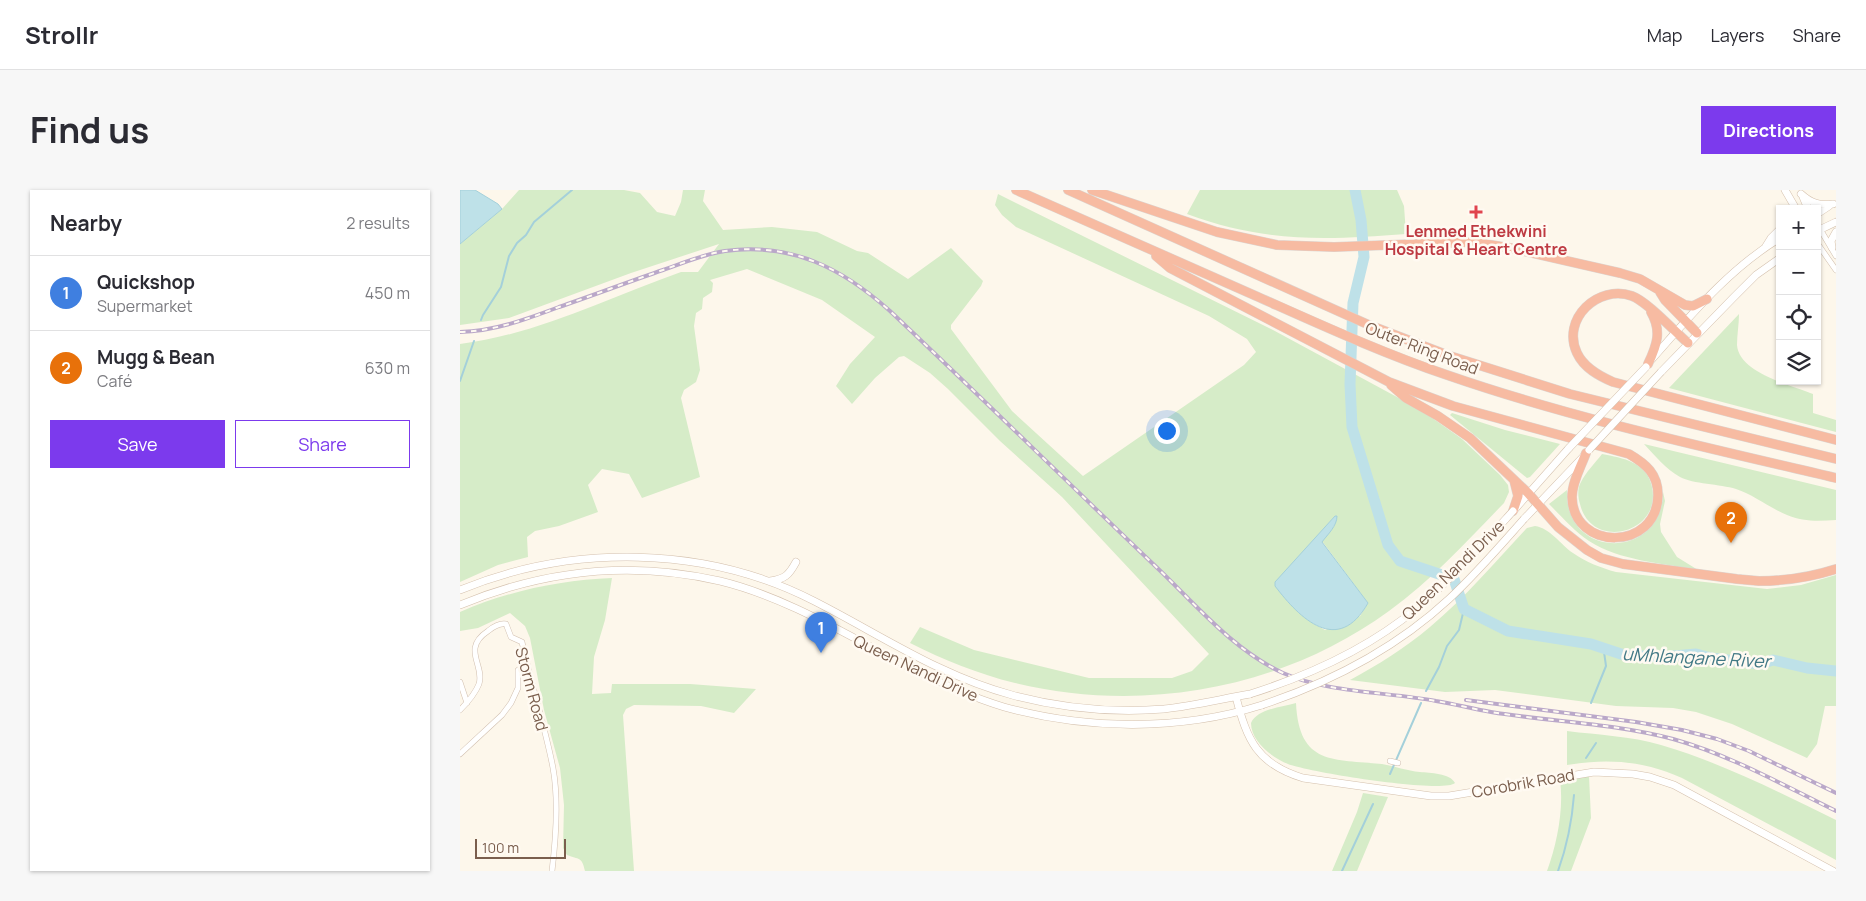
<!DOCTYPE html>
<meta charset="utf-8">
<style>
body{margin:0;font-family:Manrope,sans-serif;background:#f7f7f7;color:#2b2b33}
.controls{position:absolute;right:15px;top:15px;display:grid;overflow:hidden;border-radius:0px;box-shadow:0 1px 4px #0004}
.controls button{width:45px;height:45px;display:grid;place-items:center;padding:0;border:0;border-bottom:1px solid #e1e1e2;background:#fff;color:#2b2b33;font:25px sans-serif}
.scale{position:absolute;left:15px;bottom:12px;width:91px;box-sizing:border-box;padding-left:5px;border:2px solid #7a5e4d;border-top:0;font-size:14px;line-height:18px;white-space:nowrap;color:#7a5e4d;-webkit-text-stroke:4px #fffaf2;paint-order:stroke}
.you{position:absolute;left:706px;top:240px;width:18px;height:18px;margin:-12px;border:4px solid #fff;border-radius:50%;background:#1a73e8;box-shadow:0 0 0 8px #1a73e833}
.badge{display:grid;place-items:center;width:32px;height:32px;border-radius:50%;background:#7c3aed;color:#fff;font-size:16px;font-weight:700}
.pin{position:absolute;translate:-50% -41px;filter:drop-shadow(0 1px 2px #0008)}
.pin::after{content:'';position:absolute;top:26px;width:18px;height:15px;background:inherit;clip-path:polygon(0 0,100% 0,50% 100%)}
.list{margin:0;padding:0;list-style:none}
h2{display:flex;justify-content:space-between;align-items:center;height:65px;margin:0;padding:0 20px;font-size:21px}
h2 small{font-size:16px;font-weight:400;color:#7c7c81}
.list li{display:grid;grid-template-columns:32px 1fr auto;gap:15px;align-items:center;box-sizing:border-box;height:75px;padding:0 20px;border-top:1px solid #e1e1e2}
.list b{display:block;font-size:19px;white-space:nowrap}
.list p{margin:0;font-size:16px;white-space:nowrap;color:#7c7c81}
.list em{font-size:16px;font-style:normal;color:#7c7c81}
.actions{display:flex;gap:10px;padding:15px 20px}
.actions a{flex:1;padding:11px 0;border:1px solid #7c3aed;border-radius:0px;text-align:center;font-size:18px;color:#7c3aed}
.actions .main{background:#7c3aed;color:#fff}
.icon{flex:none;width:28px;height:28px;fill:none;stroke:currentColor;stroke-width:2;stroke-linecap:round;stroke-linejoin:round}
.map{position:relative;flex:none;width:1376px;height:681px;overflow:hidden;border-radius:0px}
header{display:flex;align-items:center;gap:30px;box-sizing:border-box;height:70px;padding:0 25px;background:#fff;border-bottom:1px solid #e1e1e2}
header strong{font-size:24px}
nav{display:flex;gap:28px;margin-inline-start:auto;font-size:18px}
.intro{display:flex;align-items:center;justify-content:space-between;box-sizing:border-box;height:120px;padding:0 30px}
h1{margin:0;font-size:35px}
.button{padding:12px 22px;border-radius:0px;background:#7c3aed;color:#fff;font-size:18px;font-weight:700}
main{display:flex;gap:30px;padding:0 30px}
aside{flex:1;background:#fff;border-radius:0px;box-shadow:0 1px 4px #0004}
.map>svg:first-child{display:block}
.green{fill:#d6ecc8;fill-rule:evenodd}
.water{fill:#bee1e8;stroke:#a4d0da}
.lines{fill:none;stroke-linecap:round;stroke-linejoin:round}
.stream{stroke:#a4d0da;stroke-width:2}
.river{stroke:#bee1e8;stroke-width:11}
.street-casing{stroke:#d1bfaf;stroke-width:6}
.secondary-casing{stroke:#d4c0ad;stroke-width:8}
.highway-casing{stroke:#dcd5d1;stroke-width:10}
.street{stroke:#fff;stroke-width:5}
.secondary{stroke:#fff;stroke-width:7}
.highway{stroke:#f7bba2;stroke-width:9}
.rail-casing{stroke:#baa8c9;stroke-width:4}
.rail{stroke:#fffaf2;stroke-width:2;stroke-dasharray:5.5;stroke-linecap:butt}
.secondary-bridge-casing{stroke:#d4c0ad;stroke-width:8;stroke-linecap:butt}
.secondary-bridge{stroke:#fff;stroke-width:7}
.health-dot{fill:#e0444e;stroke:#fffaf2;stroke-width:2}
.labels{text-anchor:middle;dominant-baseline:central;stroke-width:5;stroke-linejoin:round;paint-order:stroke}
.health-label{font-size:16px;font-weight:bold;fill:#be3a42;stroke:#fffaf2}
.street-label{font-size:16px;fill:#7a5e4d;stroke:#fffaf2}
.water-label{font-size:18px;font-style:italic;fill:#427986;stroke:#fffaf2}
</style>
<header>
<strong>Strollr</strong>
<nav><a>Map</a><a>Layers</a><a>Share</a></nav>
</header>
<div class="intro"><h1>Find us</h1><a class="button">Directions</a></div>
<main>
<aside>
<h2>Nearby<small>2 results</small></h2>
<ul class="list">
<li><span class="badge" style="background:#3f7fe0">1</span><div><b>Quickshop</b><p>Supermarket</p></div><em>450 m</em></li>
<li><span class="badge" style="background:#e8710a">2</span><div><b>Mugg &amp; Bean</b><p>Café</p></div><em>630 m</em></li>
</ul>
<div class="actions"><a class="main">Save</a><a>Share</a></div>
</aside>
<div class="map">
<svg width="1376" height="681" viewBox="0 0 1376 681">
<rect width="100%" height="100%" fill="#fdf7eb"/>
<!-- green -->
<path class="green" d="M59,0H164L180,3L197,22L215,26L221,12L223,0H245L243,11L263,40L312,37L357,42L397,61L408,63L448,89L491,58L523,91L521,96L491,135V139L552,221L623,286L784,175L796,162L787,149L749,126L556,37L542,25L535,15L538,4L813,140L961,220L1002,249L1040,285L1048,295L1049,302L1044,313C1007,351 972,390 929,421C822,499 683,524 555,493C518,484 484,470 450,453L460,437L514,460L629,488H712L732,481L749,464L602,307L540,251L488,199L470,183L444,166L439,167L415,188L392,214L376,196L390,174L415,147L362,110L287,79L250,90L253,93L252,102L243,108L242,119L236,123L234,136L240,180L236,192L224,200L221,208L240,287L182,308L169,284L142,279L128,295L138,322L99,336L75,341L67,347L68,367L38,375L0,392V154C78,144 148,108 221,82H238L259,54L171,83L49,128L0,135V54L42,19ZM875,326V335L862,351L908,413L900,426L865,440L854,434L817,391Z
M740,0H937L944,16L946,44C866,50 805,53 727,24Z
M1279,124C1279,134 1277,145 1277,155C1279,183 1331,195 1353,204V223L1376,230V242L1209,198Z
M992,223L1045,240L1100,254L1070,287L1067,288L990,225Z
M1184,254L1376,300V330C1359,331 1343,332 1327,325C1310,318 1294,305 1276,299C1260,294 1233,294 1220,287C1206,279 1195,266 1184,254Z
M1142,264C1163,268 1187,272 1192,297C1202,344 1131,361 1120,314C1118,308 1117,298 1121,292C1126,282 1135,273 1142,264Z
M1107,300C1104,370 1202,371 1203,302L1205,311L1200,334L1201,342L1217,367L1238,380C1202,373 1160,371 1129,351C1114,341 1102,327 1089,314Z
M1075,336C1090,338 1101,355 1113,363C1126,372 1141,378 1156,382L1307,399L1341,395L1376,385V516H1365L1357,554L1347,568L1272,534L1236,522L1213,518L1156,516L1035,500L985,502L890,490C918,475 945,458 970,437C1005,408 1035,372 1067,338Z
M152,388L145,430L134,467L132,504L151,503L152,494H230L296,499L274,523L241,516L174,515L166,519L163,525L174,681H125C122,666 119,670 107,665L103,658L104,615L100,578L84,520L70,448L65,436L50,423L18,438L0,441V422C48,401 100,390 152,388Z
M836,513C839,576 874,569 922,574C935,576 947,581 960,582C970,583 990,583 995,593C983,604 848,582 828,574C813,568 791,552 791,533C797,519 822,517 836,513Z
M1107,541C1138,545 1171,546 1201,555C1262,573 1319,602 1376,630V670L1222,588C1184,571 1148,568 1107,575Z
M1129,586L1131,628L1111,681H1087C1097,654 1104,619 1100,590Z
M903,603L928,607L897,681H872L897,622Z"/>
<!-- water -->
<path class="water" d="M0,0H15L38,14L42,19L0,54Z
M875,326H877C877,336 868,344 862,352L908,413C878,466 840,429 815,396V392Z"/>
<g class="lines">
<!-- stream -->
<path class="stream" d="M21,130L23,125L41,97L49,66L57,53L66,45L74,32L112,0
M0,191L14,151
M966,501L979,477L987,456L999,440L1004,419
M1131,513L1146,476L1144,462L1134,455
M1126,568L1136,553
M930,584L961,513
M882,681L913,614
M1098,681C1107,656 1112,631 1114,605"/>
<!-- river -->
<path class="river" d="M895,0L901,30L904,67L893,113L890,194L892,237L928,355L940,371L994,389L1004,419L1048,441L1131,454L1164,465L1203,467L1236,464L1251,468L1300,474L1313,470L1347,478L1376,481"/>
<!-- street casing -->
<g class="street-casing">
<path id="street" d="M1360,39L1376,66
M1357,53L1376,80
M0,492L7,513
M0,520C7,513 15,504 19,494C25,475 1,459 28,441C33,437 40,433 46,434L51,447L62,452C71,494 85,536 93,578C99,611 96,648 92,681
M0,564L42,525L51,513L58,498V480L67,476
M930,571L938,573"/>
</g>
<!-- secondary casing -->
<g class="secondary-casing">
<path id="secondary" d="M1325,0L1336,19
M1341,4C1351,13 1359,16 1373,14
M1343,7L1348,19
M1357,24L1369,16
M1357,41L1376,32
M1306,56L1311,48L1320,39
M1372,57L1371,51L1376,42
M1192,169C1231,125 1269,79 1320,48
M1201,182L1273,108L1296,85L1320,68
M1055,319L1109,258
M1064,329L1124,266
M310,391C325,389 329,385 336,372
M0,400C112,354 245,355 354,411C419,444 480,486 552,505C601,518 653,523 704,519C733,516 761,509 790,504
M0,415C84,380 170,370 260,391C326,407 387,445 447,476C478,492 511,507 544,517C626,540 720,541 802,515
M776,507C787,550 797,574 843,588L971,606H989L1134,582L1173,584L1190,587L1214,595L1373,681"/>
</g>
<!-- highway casing -->
<g class="highway-casing">
<path id="highway" d="M556,0C636,36 716,71 796,106C859,134 922,163 987,185C1114,229 1245,257 1376,288
M608,0L909,135L987,165L1110,204L1376,269
M632,0L757,42L817,55L874,57L1012,52L1050,58L1160,83L1180,89L1225,115L1233,116L1247,109
M696,66L710,78L929,192L993,216L1169,264C1186,274 1198,284 1198,305C1197,362 1113,361 1112,307C1112,292 1121,277 1126,263
M1200,102L1205,110L1237,143
M1228,153C1214,141 1188,112 1172,106C1138,94 1101,129 1117,163C1124,178 1139,186 1153,192L1376,250
M1188,174C1197,155 1202,141 1191,122
M931,195L946,208L978,226L1010,248L1068,303L1098,337L1127,360L1141,368L1163,374L1277,389L1299,391C1326,391 1351,387 1376,379
M1053,321L1058,306L1054,290"/>
</g>
<!-- street -->
<use href="#street" class="street"/>
<!-- secondary -->
<use href="#secondary" class="secondary"/>
<!-- highway -->
<use href="#highway" class="highway"/>
<!-- rail casing -->
<g class="rail-casing">
<path id="rail" d="M0,142C35,141 67,129 99,117C134,105 168,92 203,80C223,73 244,64 265,61C331,52 382,78 430,121C518,204 604,289 691,372C733,411 771,459 823,483C867,503 929,502 976,511C995,514 1013,519 1031,522C1091,532 1154,533 1213,549C1270,565 1323,595 1376,621
M1006,510L1176,532L1222,540L1257,549L1289,561L1376,603"/>
</g>
<!-- rail -->
<use href="#rail" class="rail"/>
<!-- secondary-bridge casing -->
<g class="secondary-bridge-casing">
<path id="secondary-bridge" d="M1109,258L1186,177
M1129,260L1201,182
M790,504C850,485 908,459 957,418C992,389 1023,354 1053,321
M802,515C871,492 935,459 989,409C1016,384 1040,356 1064,329"/>
</g>
<!-- secondary-bridge -->
<use href="#secondary-bridge" class="secondary-bridge"/>
</g>
<!-- markers -->
<path class="health-dot" d="M1013.5 14.5h5v5h5v5h-5v5h-5v-5h-5v-5h5z"/>
<g class="labels">
<!-- health labels -->
<g class="health-label">
<text x="1016" y="41">Lenmed Ethekwini<tspan x="1016" dy="18">Hospital &amp; Heart Centre</tspan></text>
</g>
<!-- street labels -->
<g class="street-label">
<text transform="translate(962 158) rotate(21)">Outer Ring Road</text>
<text transform="translate(993 380) rotate(-44)">Queen Nandi Drive</text>
<text transform="translate(456 478) rotate(25)">Queen Nandi Drive</text>
<text transform="translate(72 499) rotate(75)">Storm Road</text>
<text transform="translate(1063 593) rotate(-10)">Corobrik Road</text>
</g>
<!-- water labels -->
<g class="water-label">
<text transform="translate(1236 467) rotate(3)">uMhlangane River</text>
</g>
</g>
</svg>
<div class="controls">
<button>+</button>
<button>−</button>
<button><svg class="icon" aria-label="locate" viewBox="0 0 24 24"><circle cx="12" cy="12" r="6"/><path d="M12 2v4M12 18v4M2 12h4M18 12h4"/></svg></button>
<button><svg class="icon" aria-label="layers" viewBox="0 0 24 24"><path d="M12 4l9 5-9 5-9-5zM3 14l9 5 9-5"/></svg></button>
</div>
<div class="scale">100 m</div>
<div class="you"></div>
<div class="pin badge" style="left:361px;top:463px;background:#3f7fe0">1</div>
<div class="pin badge" style="left:1271px;top:353px;background:#e8710a">2</div>
</div>
</main>
